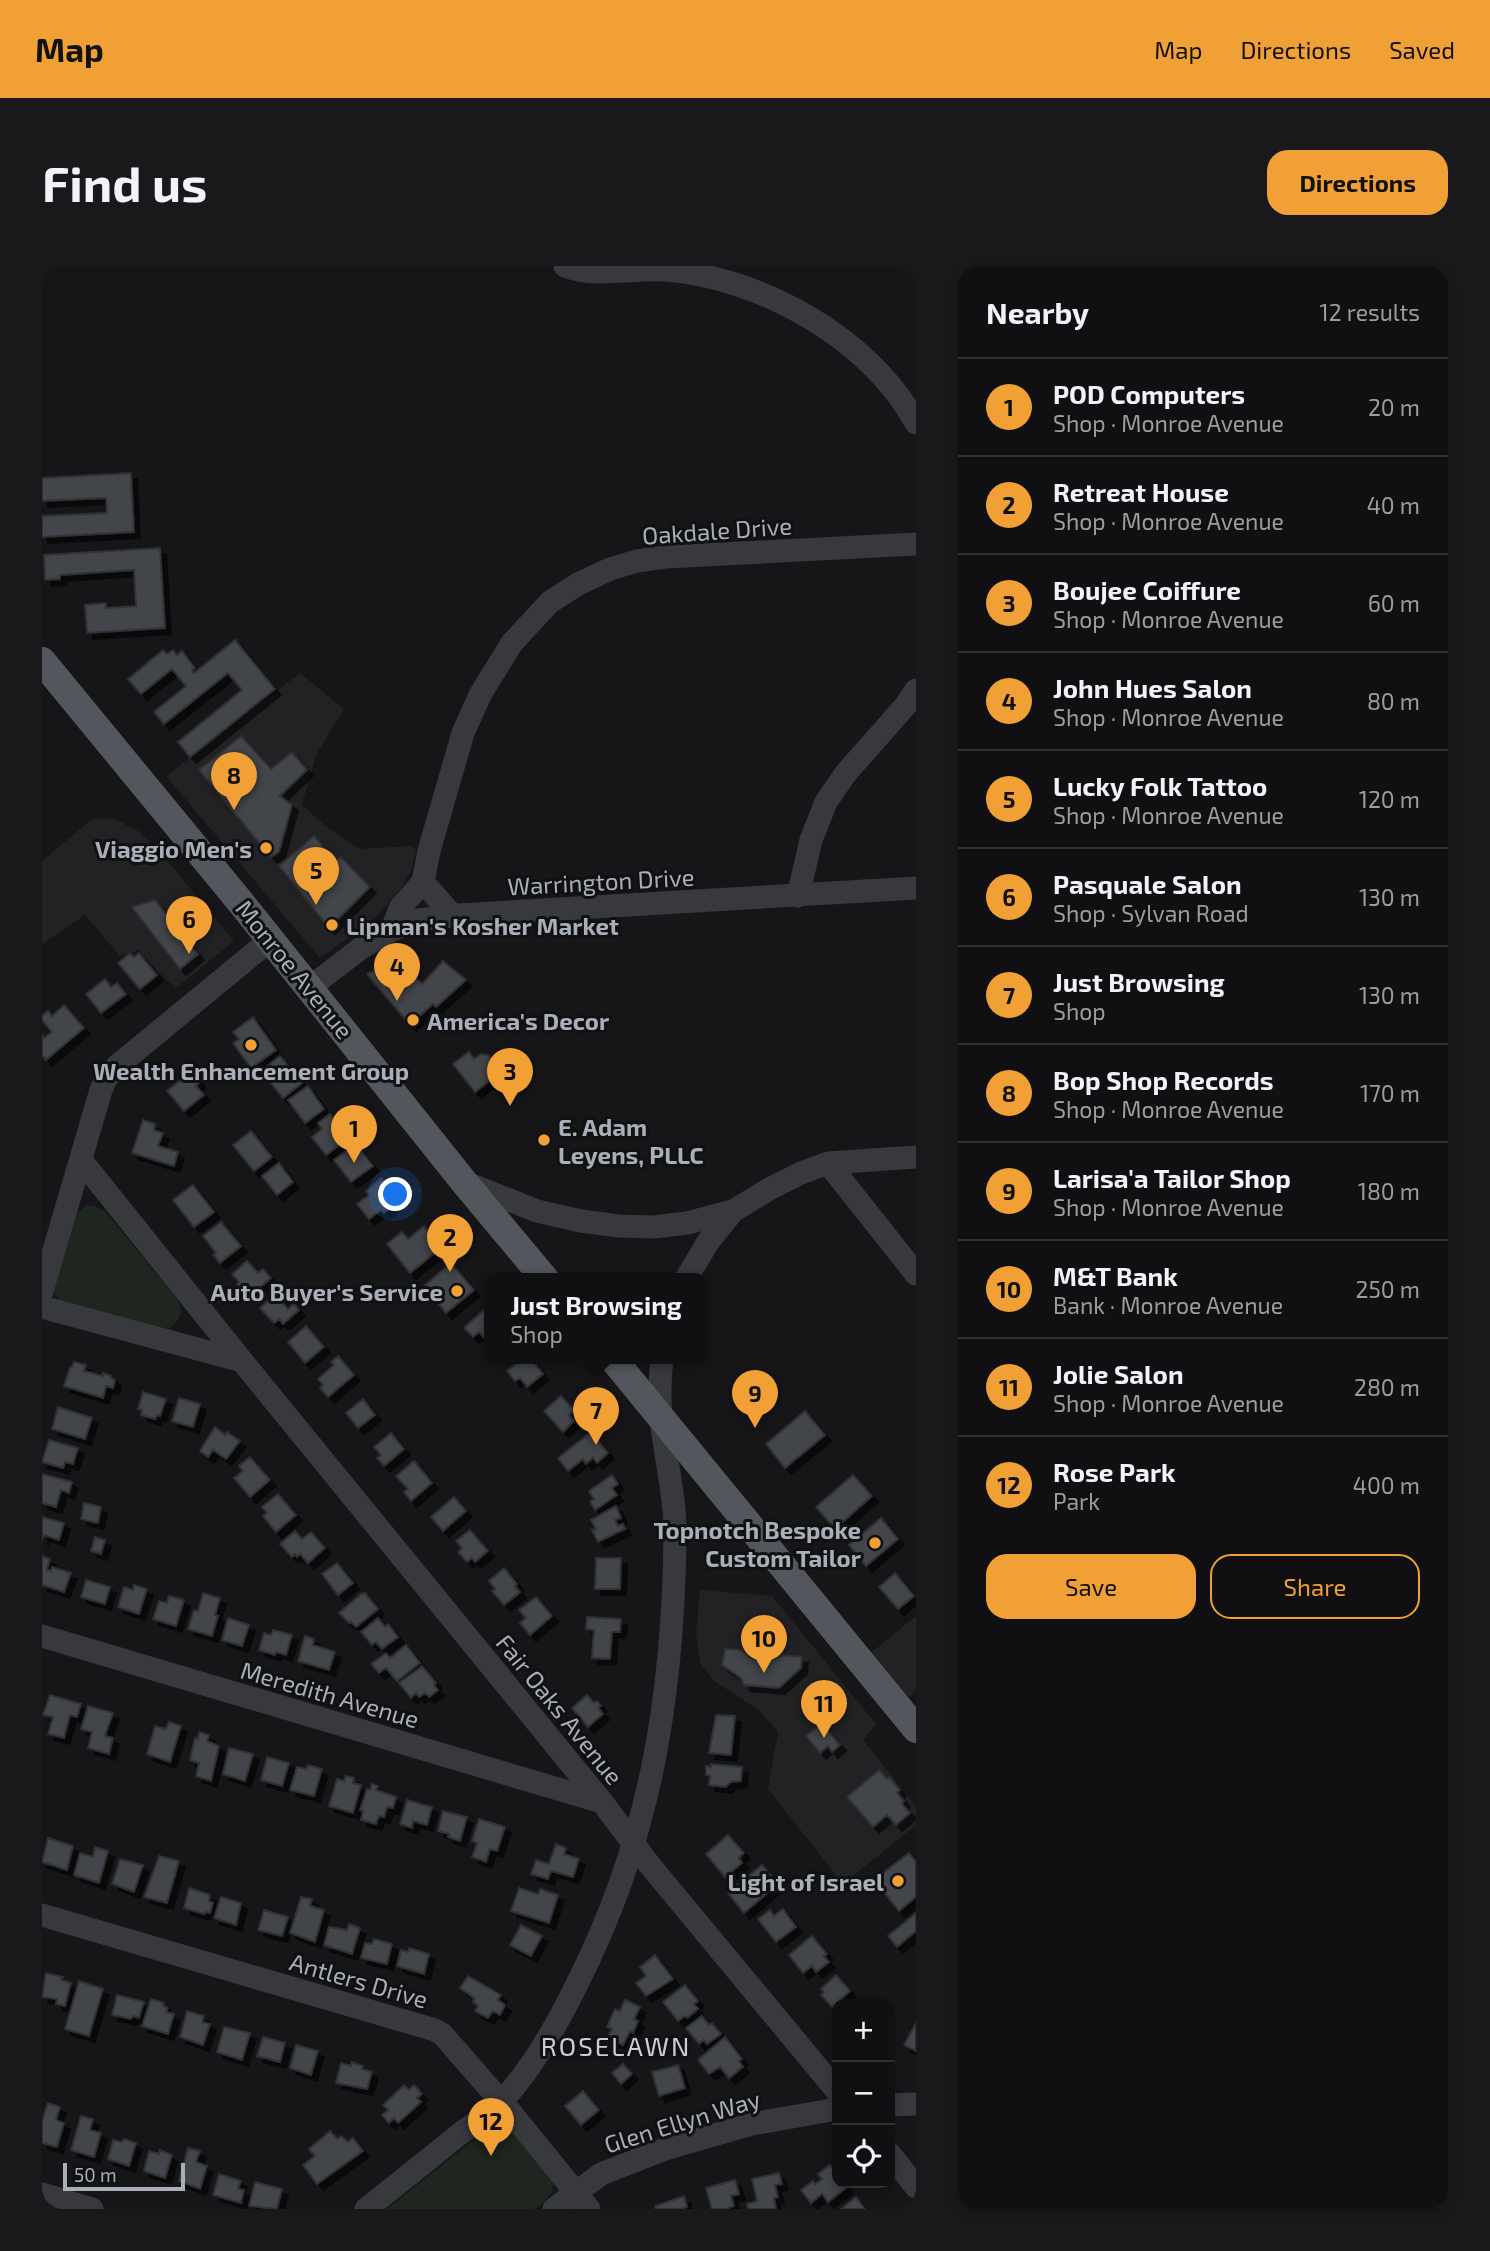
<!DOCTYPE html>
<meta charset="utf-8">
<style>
body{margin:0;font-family:"Exo 2",sans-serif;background:#19191b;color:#f1f3f6}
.controls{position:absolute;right:21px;bottom:21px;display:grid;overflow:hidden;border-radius:14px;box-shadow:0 4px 10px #0003}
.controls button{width:63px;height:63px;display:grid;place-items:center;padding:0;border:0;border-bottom:2px solid #303032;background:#101012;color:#f1f3f6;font:35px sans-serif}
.scale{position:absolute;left:21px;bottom:18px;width:122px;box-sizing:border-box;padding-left:7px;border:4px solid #a8afb8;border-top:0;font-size:19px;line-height:24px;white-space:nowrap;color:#a8afb8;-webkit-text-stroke:5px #111113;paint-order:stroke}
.you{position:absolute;left:354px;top:929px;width:24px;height:24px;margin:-18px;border:5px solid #fff;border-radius:50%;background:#1a73e8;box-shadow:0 0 0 10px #1a73e833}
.badge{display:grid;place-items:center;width:46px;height:46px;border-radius:50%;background:#f1a035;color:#111;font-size:23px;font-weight:700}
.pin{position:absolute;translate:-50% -58px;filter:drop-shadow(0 2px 4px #0008)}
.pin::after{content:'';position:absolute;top:37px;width:24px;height:21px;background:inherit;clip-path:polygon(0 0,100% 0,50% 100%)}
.popup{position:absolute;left:442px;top:1007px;width:224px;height:91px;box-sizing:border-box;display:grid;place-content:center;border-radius:14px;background:#101012;filter:drop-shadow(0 2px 5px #0005);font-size:23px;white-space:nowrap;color:#9c9d9f}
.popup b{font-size:26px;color:#f1f3f6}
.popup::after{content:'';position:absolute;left:50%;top:100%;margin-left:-14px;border:14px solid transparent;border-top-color:#101012}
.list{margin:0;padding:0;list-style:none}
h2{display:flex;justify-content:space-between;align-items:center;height:91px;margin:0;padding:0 28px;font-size:30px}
h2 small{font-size:23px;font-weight:400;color:#9c9d9f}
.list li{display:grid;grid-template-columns:46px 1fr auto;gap:21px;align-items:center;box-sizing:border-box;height:98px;padding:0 28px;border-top:2px solid #303032}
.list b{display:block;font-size:26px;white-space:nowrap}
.list p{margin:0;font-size:23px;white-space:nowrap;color:#9c9d9f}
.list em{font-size:23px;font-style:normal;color:#9c9d9f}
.actions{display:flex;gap:14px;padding:21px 28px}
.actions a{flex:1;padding:16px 0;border:2px solid #f1a035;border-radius:21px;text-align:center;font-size:24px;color:#f1a035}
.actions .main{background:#f1a035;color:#111}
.icon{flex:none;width:38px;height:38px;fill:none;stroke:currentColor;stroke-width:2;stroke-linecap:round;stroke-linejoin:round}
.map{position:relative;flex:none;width:874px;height:1943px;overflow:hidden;border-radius:21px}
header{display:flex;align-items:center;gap:42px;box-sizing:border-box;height:98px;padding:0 35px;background:#f1a035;color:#111}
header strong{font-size:33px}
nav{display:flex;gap:38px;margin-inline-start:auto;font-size:24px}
.intro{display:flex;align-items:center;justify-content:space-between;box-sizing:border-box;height:168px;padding:0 42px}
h1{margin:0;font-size:49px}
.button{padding:18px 32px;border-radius:21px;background:#f1a035;color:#111;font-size:24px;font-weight:700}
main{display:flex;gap:42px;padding:0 42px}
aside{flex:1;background:#101012;border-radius:21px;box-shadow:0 4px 10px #0003}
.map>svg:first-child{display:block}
.built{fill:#222225}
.green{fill:#1e261f}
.building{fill:#424448;stroke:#303034;stroke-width:2;filter:url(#shadow)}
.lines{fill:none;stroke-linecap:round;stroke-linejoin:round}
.minor{stroke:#37393d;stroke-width:23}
.major{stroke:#53565c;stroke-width:28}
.poi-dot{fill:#f1a035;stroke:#111113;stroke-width:2.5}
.labels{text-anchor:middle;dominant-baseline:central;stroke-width:6;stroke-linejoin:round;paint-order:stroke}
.street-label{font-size:24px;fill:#a8afb8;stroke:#111113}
.poi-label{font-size:24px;font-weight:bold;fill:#a8afb8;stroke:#111113;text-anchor:end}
.neighbourhood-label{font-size:26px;letter-spacing:2px;fill:#c9cdd4;stroke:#111113}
</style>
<header>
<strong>Map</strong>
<nav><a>Map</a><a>Directions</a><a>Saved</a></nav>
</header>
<div class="intro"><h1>Find us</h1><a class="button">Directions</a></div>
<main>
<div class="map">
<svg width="874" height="1943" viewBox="0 0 874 1943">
<defs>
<filter id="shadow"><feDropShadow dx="6" dy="6" stdDeviation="0" flood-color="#0009"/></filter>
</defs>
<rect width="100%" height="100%" fill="#161618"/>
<!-- built -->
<path class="built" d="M258,407L302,443L274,489L260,539L285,561L317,583L367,580L375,583L368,607L357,625L333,652L278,692L124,510Z
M51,552L73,553L96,565L118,586L192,675L134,722L115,705L97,684L78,690L43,649L0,678V595Z
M658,1324L730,1330L834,1458L821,1474L874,1540V1559L801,1618L726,1523L736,1466L718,1445L672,1415L658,1397L654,1368Z
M874,1350V1425L865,1433L829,1387Z"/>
<!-- green -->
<path class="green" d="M44,939L52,940L63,945L136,1034C142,1048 137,1057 124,1064L18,1035L11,1025L32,951Z
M453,1857H460L466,1861L511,1917C512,1930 502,1935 493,1943H345Z"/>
<!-- building -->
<path class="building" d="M89,207L92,266L0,271V250L65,247L64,232L0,235V212Z
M118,282L123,362L45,367L43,339L64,337V342L94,340L92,304L18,309V313L3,314L2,289Z
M193,374L233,423L148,491L136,476L200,424L186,407L122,458L112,446L144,420L130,403L99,428L86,413L121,384L125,388L131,384L135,389L140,385L153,402L150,404L152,407Z
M199,470L229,503L250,486L265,504L238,530L250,539L237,586L229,591L157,504Z
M272,570L293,594L299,591L328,621L287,662L237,600Z
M113,634L156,688L138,703L90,641Z
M88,687L92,691L97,687L115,709L98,723L76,697Z
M357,693L380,718L401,695L424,714L394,741L391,738L368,759L325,708Z
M63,713L69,721L75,717L84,728L59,747L44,728Z
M22,739L42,762L4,794L0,789V769L2,772L10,766L0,754V750L6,745L10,750Z
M211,751L234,784L209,802L191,777L197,773L191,766Z
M427,786L432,793L439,788L446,789L459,806L433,826L411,798Z
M238,790L260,817L241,832L219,805Z
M150,805L158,816L154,820L162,829L142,845L125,825Z
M266,820L282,843L263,857L246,834Z
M288,848L307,872L284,889L270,871L280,863L276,857Z
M101,854L113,858L112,864L121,867L116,880L136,886L132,900L90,887Z
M209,865L230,891L212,905L191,879Z
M314,878L331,900L309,916L292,894Z
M237,897L251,916L235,929L220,910Z
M339,912L357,934L342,947L339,944L327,953L315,938L327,929L324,925Z
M151,919L172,946L152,961L131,934Z
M179,956L199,980L178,997L171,989L174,987L161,970Z
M382,960L399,982L368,1007L345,978L360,966L366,973Z
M205,995L216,1007L221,1003L229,1012L212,1027L206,1020L201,1025L195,1018L197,1016L190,1008Z
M409,997L432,1024L404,1047L382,1020Z
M234,1028L246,1043L252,1038L257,1044L241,1058L237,1053L232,1057L218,1042Z
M444,1042L447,1045L446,1076L437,1066L431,1071L422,1062Z
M264,1060L282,1081L263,1097L246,1076Z
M296,1090L312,1109L286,1131L278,1122L281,1119L276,1113L292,1099L289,1096Z
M480,1093H489L501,1108L485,1121L478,1112L473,1115L465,1105Z
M32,1096L44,1099L42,1105L61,1110V1107L69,1110V1112L73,1114L71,1122L64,1120L61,1132L22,1120L28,1101H30Z
M101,1126L124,1133L118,1150L115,1149L113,1153L99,1149L100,1144L96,1143Z
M519,1130L532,1144L527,1149L532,1155L521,1166L502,1145Z
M137,1132L158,1138L151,1161L130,1155Z
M321,1133L333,1149L316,1162L304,1147Z
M16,1141L50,1152L43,1173L10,1163Z
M763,1145L783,1169L743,1202L724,1178Z
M173,1161L183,1169L185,1166L198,1175L184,1193L171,1184L166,1191L158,1185Z
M549,1166L566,1187L555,1197L551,1192L544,1198L541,1193L526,1205L516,1192Z
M349,1167L362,1183L342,1200L335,1192L339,1189L332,1181Z
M7,1174L36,1182L31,1198L23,1196L21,1202L0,1196Z
M208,1191L228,1214L208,1231L192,1212L201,1205L197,1200Z
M372,1195L390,1217L369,1235L362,1226L366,1223L354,1210Z
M0,1208L30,1216L27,1227L19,1224L14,1241L0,1237Z
M570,1209L576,1218L570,1222L575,1229L553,1244L548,1236L552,1233L547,1225Z
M811,1209L830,1230L793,1263L774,1241Z
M236,1228L254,1249L234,1266L221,1250L225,1247L220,1241Z
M412,1231L424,1245L401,1265L389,1251Z
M42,1237L59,1241L56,1257L39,1253Z
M574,1240L579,1252L573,1254L576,1260L581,1258L583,1263L556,1276L550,1264L554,1263L549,1254Z
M0,1251L22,1257L17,1274L2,1269L0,1274Z
M839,1252L856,1273L824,1300L807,1279Z
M428,1264L446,1285L433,1296L430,1292L425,1296L416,1286L420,1282L414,1275Z
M253,1265L260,1273L269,1266L283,1282L266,1297L258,1288L255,1291L253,1288L250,1291L238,1278Z
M53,1271L63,1274L59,1288L49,1285Z
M0,1290L8,1293L5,1304L9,1305L10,1301L29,1307L22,1326L0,1319Z
M554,1292H579L578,1323H553Z
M295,1297L311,1317L296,1329L280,1308Z
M462,1302L475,1318L473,1320L478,1326L462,1339L450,1325L453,1323L447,1315Z
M853,1307L872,1330L856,1343L837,1321Z
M44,1314L68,1321L63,1338L39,1331Z
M92,1319L105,1323L97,1348L76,1341L82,1321L91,1324Z
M161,1327L178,1332L173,1349L176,1350L170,1370L146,1363L152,1344L156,1345Z
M323,1327L336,1343L314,1361L309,1356L307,1357L297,1347L319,1328Z
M127,1330L142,1334L134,1360L111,1353L117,1335L125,1337Z
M494,1331L510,1350L488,1369L478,1357L484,1352L477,1344Z
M545,1351L579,1353L578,1366H570L568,1393L550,1392L552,1364L544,1363Z
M186,1352L207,1359L200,1380L180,1374Z
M336,1352L343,1361L346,1358L356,1371L340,1383L334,1376L330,1379L319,1366Z
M231,1364L250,1369L244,1389L234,1386L233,1389L217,1384L222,1367L229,1369Z
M263,1370L272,1373L271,1379L293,1386L287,1404L256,1395Z
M364,1379L378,1397L355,1415L344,1402L337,1407L329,1398L344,1387L348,1392Z
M683,1383L700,1384L707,1391L714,1394L726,1395L742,1389L760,1391L759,1402L737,1422L702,1419L699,1412L680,1399Z
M380,1400L394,1417L392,1419L396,1424L387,1431L383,1427L377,1431L374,1427L369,1432L357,1417Z
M8,1429L39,1438L35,1451L28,1449L22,1472L6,1468L11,1451L1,1449Z
M545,1429L552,1437L555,1435L559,1440L556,1442L561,1448L546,1461L530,1442Z
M46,1440L71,1447L63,1470L71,1472L67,1488L46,1482L50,1466L39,1463Z
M674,1449L693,1450L689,1489L667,1487Z
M127,1456L139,1460L128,1496L105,1488L113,1460L124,1463Z
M780,1457L798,1479L790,1486L786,1480L778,1487L764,1470Z
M157,1466L167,1469L165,1475L177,1480L169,1515L154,1510L157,1497L148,1494L153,1472L156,1473Z
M187,1482L211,1488L203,1515L181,1508Z
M225,1491L247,1497L240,1520L219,1514Z
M669,1498L700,1501L699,1515L689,1516L684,1521L667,1519L668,1510L664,1509V1500L669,1501Z
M266,1499L280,1503L272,1530L248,1524L255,1501L264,1503Z
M837,1504L845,1513L847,1511L858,1524L855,1527L862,1535L860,1538L868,1547L854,1559L845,1549L831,1561L805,1531Z
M304,1510L312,1512L311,1517L319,1519L311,1547L287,1540L295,1513L302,1515Z
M330,1518L336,1520L334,1524L354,1531L351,1542L345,1541L342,1551L337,1550L334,1558L319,1554L321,1545L318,1544L325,1523L328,1524Z
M365,1534L390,1541L385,1559L371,1555L370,1562L358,1558Z
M401,1545L425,1551L418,1575L406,1571L407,1568L396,1565Z
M437,1553L463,1561L455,1585L448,1583L444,1596L430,1591L435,1577L430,1575Z
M686,1569L702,1587L697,1592L700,1597L683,1611L664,1588Z
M6,1572L31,1580L25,1604L0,1596Z
M514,1578L524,1582L522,1588L537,1593L531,1611L509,1605L506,1613L489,1608L494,1594L507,1598Z
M53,1581L66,1585L57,1617L32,1609L38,1587L51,1591Z
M867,1587L874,1596V1631L857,1645L832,1614Z
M117,1590L137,1595L125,1637L102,1631Z
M78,1593L101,1599L92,1626L70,1618Z
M720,1599L736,1618L702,1647L686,1627Z
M147,1622L168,1629L167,1635L171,1637L168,1647L163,1646L162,1648L142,1642Z
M477,1622L496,1628L498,1623L516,1629L507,1657L469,1645Z
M179,1631L199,1637L194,1659L172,1652Z
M259,1631L270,1633L268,1640L282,1644L273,1676L248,1667Z
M741,1643L754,1661L734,1676L716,1653L728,1644L732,1650Z
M222,1644L246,1651L240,1670L216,1664Z
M874,1647V1665L855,1681L846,1670Z
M307,1658L318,1662L310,1688L282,1679L287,1661L305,1664Z
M479,1659L500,1670L489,1690L468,1679Z
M770,1670L785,1688L782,1690L787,1696L774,1706L770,1700L761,1707L747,1689Z
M332,1673L350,1678L345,1698L319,1692L323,1677L330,1678Z
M367,1682L387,1688L382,1708L355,1700L359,1684L366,1686Z
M613,1689L631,1713L604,1730L594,1717L604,1710L598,1701Z
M4,1707L21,1711L19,1714L29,1717L23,1740L14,1738L15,1733L0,1731Z
M794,1709L808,1725L790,1741L779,1729L782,1726L779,1723Z
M426,1710L459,1729L456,1734L463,1739L458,1749L451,1745L446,1752L433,1745L436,1740L431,1736L432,1732L418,1722Z
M37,1715L61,1723L47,1770L23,1763Z
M643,1719L656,1735L652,1738L656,1743L645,1752L643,1750L636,1755L621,1736Z
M75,1729L102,1736L97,1752L91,1750L89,1753L70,1749Z
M109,1733L122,1737L121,1740L126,1742L124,1746L132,1748L126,1768L100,1760Z
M583,1734L598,1741L592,1753L596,1755L591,1767L588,1765L581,1779L565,1772L570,1763L565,1761L573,1743L578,1745Z
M145,1745L162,1750L160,1756L168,1758L161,1779L138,1771Z
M660,1750L667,1759L670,1757L679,1768L665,1778L662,1774L657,1778L644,1762Z
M874,1757V1785L862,1779Z
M182,1761L208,1767L200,1794L175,1786Z
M221,1771L243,1777L238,1796L215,1790Z
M683,1771L700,1793L697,1795L701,1801L687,1812L678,1801L667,1808L656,1794Z
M254,1779L276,1785L269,1809L248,1802Z
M310,1796L321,1800L320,1803L330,1806L325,1823L294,1817L299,1797L309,1800Z
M581,1798L590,1808L579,1818L570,1807Z
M636,1799L643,1822L617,1830L610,1806Z
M362,1819L367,1824L372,1819L380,1828L375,1832L379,1836L356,1857L352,1852L347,1857L340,1849L346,1844L341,1839Z
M541,1825L557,1844L539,1859L523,1840Z
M6,1837L18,1841L14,1854L22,1857L15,1881L0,1877V1855Z
M39,1850L51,1853L48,1864L59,1867L52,1891L29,1884Z
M288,1865L295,1873L299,1870L306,1876L311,1872L321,1885L275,1918L261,1899L273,1890L267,1883Z
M82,1873L94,1877L87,1900L66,1893L71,1874L80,1876Z
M146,1882L158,1885L154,1896L165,1900L158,1923L137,1915Z
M118,1884L130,1889L123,1912L102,1905L107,1885L117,1888Z
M788,1899L795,1908V1917H802L805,1921L786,1936L780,1928L769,1937L759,1924L771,1915L773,1918L780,1913L776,1908Z
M737,1907L740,1918L733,1919L736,1931L732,1932L734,1943H706L705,1938L715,1935L710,1913Z
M177,1908L199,1915L196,1923L202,1924L199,1937L171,1929Z
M693,1914L697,1928L689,1930L692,1940L684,1943H670L664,1922Z
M213,1916L240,1923L235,1943L207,1940Z
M642,1930L645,1941L639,1943H614L613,1940Z
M814,1931L823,1943H799Z"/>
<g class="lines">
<!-- minor -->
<path class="minor" d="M523,0C553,12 591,2 623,4C718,11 828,72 874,157
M381,616L411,650
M756,630L769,574L784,536L804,507L864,439L874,424
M350,664L358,642L381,616L387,585L421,467L439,427L470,377L508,336L536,318L568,303L595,295L623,291L874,278
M267,722L319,682L350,664L377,654L417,649L874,622
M39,894L200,1095L560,1536L606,1597L795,1825
M786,897L874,1008
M422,916L495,945L539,955L577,960L612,961L645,957L691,945L729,922L759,907L786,897L874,891
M644,1013L666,976L691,945
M0,1025L59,824L65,811L75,800L228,674
M0,1041L200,1095
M0,1370L560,1536
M0,1649L393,1764L400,1768L470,1848L547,1943
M848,1839L874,1838
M848,1888L874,1921
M0,1928L50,1943
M324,1943C354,1919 385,1895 415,1870C430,1859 448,1848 461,1834C492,1800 515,1759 535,1718C608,1574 631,1433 633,1272C634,1232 623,1192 619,1151C617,1132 618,1112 620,1093
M512,1943L559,1908L623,1883L710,1858L795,1843"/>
<!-- major -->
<path class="major" d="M0,395L200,638L422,916L503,1013
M571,1093L874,1463"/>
</g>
<!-- markers -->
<g class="poi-dot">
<circle cx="224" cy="582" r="7"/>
<circle cx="290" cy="659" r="7"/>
<circle cx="371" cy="754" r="7"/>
<circle cx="209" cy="779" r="7"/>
<circle cx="502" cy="874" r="7"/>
<circle cx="415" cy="1025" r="7"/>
<circle cx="833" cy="1277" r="7"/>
<circle cx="856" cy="1615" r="7"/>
</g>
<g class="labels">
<!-- street labels -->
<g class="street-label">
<text transform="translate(675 264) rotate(-4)">Oakdale Drive</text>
<text transform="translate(559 615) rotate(-3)">Warrington Drive</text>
<text transform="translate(253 703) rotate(51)">Monroe Avenue</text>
<text transform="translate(288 1428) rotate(16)">Meredith Avenue</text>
<text transform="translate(518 1443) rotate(51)">Fair Oaks Avenue</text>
<text transform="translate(317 1714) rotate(16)">Antlers Drive</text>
<text transform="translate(640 1855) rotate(-17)">Glen Ellyn Way</text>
</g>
<!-- poi labels -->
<g class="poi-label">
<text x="210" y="582">Viaggio Men's</text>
<text x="304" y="659" text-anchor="start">Lipman's Kosher Market</text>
<text x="385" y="754" text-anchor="start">America's Decor</text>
<text x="209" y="804" text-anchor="middle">Wealth Enhancement Group</text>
<text x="516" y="860" text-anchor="start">E. Adam<tspan x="516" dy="28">Leyens, PLLC</tspan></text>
<text x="401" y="1025">Auto Buyer's Service</text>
<text x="819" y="1263">Topnotch Bespoke<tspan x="819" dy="28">Custom Tailor</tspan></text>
<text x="842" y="1615">Light of Israel</text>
</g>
<!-- neighbourhood labels -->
<g class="neighbourhood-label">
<text x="574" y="1779">ROSELAWN</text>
</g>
</g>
</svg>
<div class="controls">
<button>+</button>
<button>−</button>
<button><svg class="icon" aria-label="locate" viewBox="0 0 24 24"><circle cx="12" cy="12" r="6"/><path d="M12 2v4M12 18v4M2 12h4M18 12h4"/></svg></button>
</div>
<div class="scale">50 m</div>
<div class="you"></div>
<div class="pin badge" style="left:312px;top:897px">1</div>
<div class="pin badge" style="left:408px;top:1006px">2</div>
<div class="pin badge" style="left:468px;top:840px">3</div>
<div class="pin badge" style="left:355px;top:735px">4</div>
<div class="pin badge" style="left:274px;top:639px">5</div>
<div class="pin badge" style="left:147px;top:688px">6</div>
<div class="pin badge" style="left:554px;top:1179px">7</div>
<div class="popup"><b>Just Browsing</b>Shop</div>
<div class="pin badge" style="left:192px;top:544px">8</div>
<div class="pin badge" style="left:713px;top:1162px">9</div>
<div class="pin badge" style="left:722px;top:1407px">10</div>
<div class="pin badge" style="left:782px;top:1472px">11</div>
<div class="pin badge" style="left:449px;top:1890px">12</div>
</div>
<aside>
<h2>Nearby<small>12 results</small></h2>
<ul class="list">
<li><span class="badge">1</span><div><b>POD Computers</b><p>Shop · Monroe Avenue</p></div><em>20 m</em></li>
<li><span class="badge">2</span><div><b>Retreat House</b><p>Shop · Monroe Avenue</p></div><em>40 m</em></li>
<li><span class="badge">3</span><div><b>Boujee Coiffure</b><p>Shop · Monroe Avenue</p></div><em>60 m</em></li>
<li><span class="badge">4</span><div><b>John Hues Salon</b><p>Shop · Monroe Avenue</p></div><em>80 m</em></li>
<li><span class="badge">5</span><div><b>Lucky Folk Tattoo</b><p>Shop · Monroe Avenue</p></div><em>120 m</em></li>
<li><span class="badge">6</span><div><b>Pasquale Salon</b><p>Shop · Sylvan Road</p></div><em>130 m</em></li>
<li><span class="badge">7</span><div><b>Just Browsing</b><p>Shop</p></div><em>130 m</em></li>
<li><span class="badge">8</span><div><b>Bop Shop Records</b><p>Shop · Monroe Avenue</p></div><em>170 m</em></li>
<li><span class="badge">9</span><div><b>Larisa'a Tailor Shop</b><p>Shop · Monroe Avenue</p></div><em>180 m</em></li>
<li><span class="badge">10</span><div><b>M&amp;T Bank</b><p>Bank · Monroe Avenue</p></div><em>250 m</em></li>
<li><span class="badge">11</span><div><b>Jolie Salon</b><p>Shop · Monroe Avenue</p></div><em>280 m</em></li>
<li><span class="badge">12</span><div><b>Rose Park</b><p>Park</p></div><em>400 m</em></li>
</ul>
<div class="actions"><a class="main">Save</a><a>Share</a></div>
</aside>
</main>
